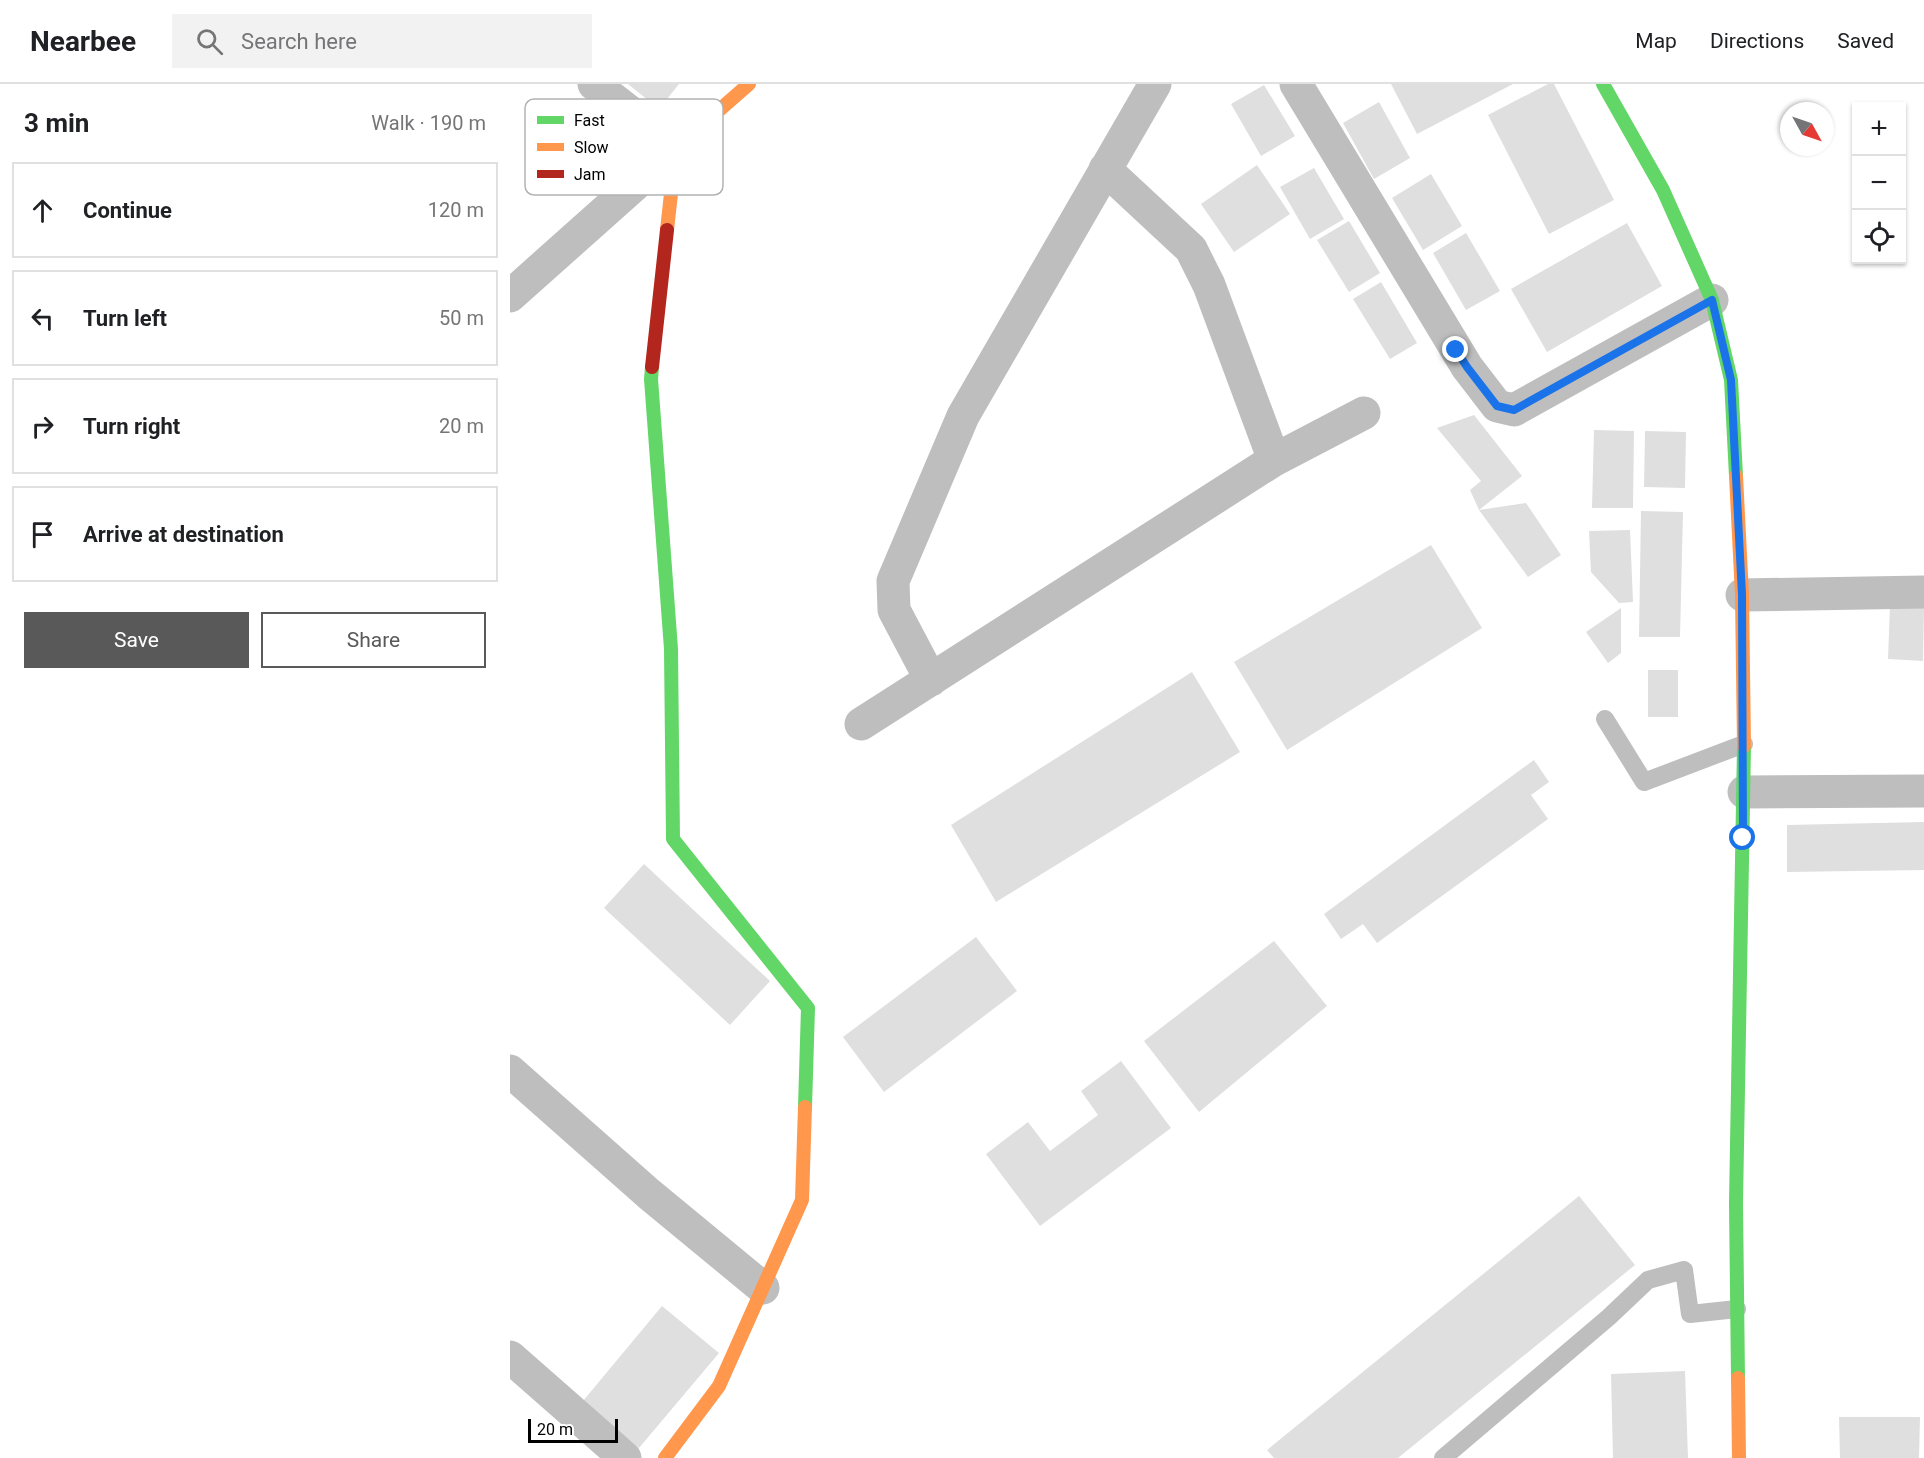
<!DOCTYPE html>
<meta charset="utf-8">
<style>
body{margin:0;font-family:Roboto,sans-serif;background:#f2f2f2;color:#202124}
.controls{position:absolute;right:18px;top:18px;display:grid;overflow:hidden;border-radius:0px;box-shadow:0 2px 4px #0004}
.controls button{width:54px;height:54px;display:grid;place-items:center;padding:0;border:0;border-bottom:2px solid #e0e0e0;background:#fff;color:#202124;font:30px sans-serif}
.compass{position:absolute;left:1270px;top:18px;width:54px;height:54px;border-radius:50%;background:#fff;box-shadow:0 2px 4px #0004;rotate:130deg}
.scale{position:absolute;left:18px;bottom:15px;width:90px;box-sizing:border-box;padding-left:6px;border:3px solid #000;border-top:0;font-size:16px;line-height:21px;white-space:nowrap;color:#000;-webkit-text-stroke:4px #fff;paint-order:stroke}
.stop{position:absolute;width:18px;height:18px;margin:-14px;border:4px solid #1a73e8;border-radius:50%;background:#fff}
.stop.end{background:#1a73e8;border-color:#fff;box-shadow:0 2px 6px #0008}
.list{margin:0;padding:0;list-style:none}
h2{display:flex;justify-content:space-between;align-items:center;height:78px;margin:0;padding:0 24px;font-size:26px}
h2 small{font-size:20px;font-weight:400;color:#757577}
.list li{display:grid;grid-template-columns:39px 1fr auto;gap:18px;align-items:center;box-sizing:border-box;height:96px;margin:0 12px 12px;padding:0 12px;border:2px solid #e0e0e0;border-radius:0px}
.list b{display:block;font-size:22px;white-space:nowrap}
.list em{font-size:20px;font-style:normal;color:#757577}
.actions{display:flex;gap:12px;padding:18px 24px}
.actions a{flex:1;padding:14px 0;border:2px solid #595959;border-radius:0px;text-align:center;font-size:21px;color:#595959}
.actions .main{background:#595959;color:#fff}
.icon{flex:none;width:33px;height:33px;fill:none;stroke:currentColor;stroke-width:2;stroke-linecap:round;stroke-linejoin:round}
.map{position:relative;flex:none;width:1414px;height:1374px;overflow:hidden}
header{display:flex;align-items:center;gap:36px;box-sizing:border-box;height:84px;padding:0 30px;background:#fff;border-bottom:2px solid #e0e0e0}
header strong{font-size:28px}
nav{display:flex;gap:33px;margin-inline-start:auto;font-size:21px}
.search{width:420px;height:54px;background:#f2f2f2;display:flex;align-items:center;gap:15px;box-sizing:border-box;padding:0 21px;border-radius:0px;color:#757577;font-size:22px}
main{display:flex}
aside{flex:1;background:#fff}
.map>svg:first-child{display:block}
.building{fill:#dfdfdf}
.lines{fill:none;stroke-linecap:round;stroke-linejoin:round}
.lane{stroke:#bebebe;stroke-width:18}
.street{stroke:#bebebe;stroke-width:33}
.fast{stroke:#63d668;stroke-width:14}
.slow{stroke:#ff974d;stroke-width:14}
.jam{stroke:#b3261e;stroke-width:14}
.route{stroke:#1a73e8;stroke-width:8}
.key{fill:#fff;stroke:#b2b2b2;stroke-width:1.5}
.key-label{font-size:16px;fill:#000}
</style>
<header>
<strong>Nearbee</strong>
<div class="search"><svg class="icon" aria-label="search" viewBox="0 0 24 24"><circle cx="10" cy="10" r="6"/><path d="M15 15l6 6"/></svg>Search here</div>
<nav><a>Map</a><a>Directions</a><a>Saved</a></nav>
</header>
<main>
<aside>
<h2>3 min<small>Walk · 190 m</small></h2>
<ul class="list">
<li><svg class="icon" aria-label="ahead" viewBox="0 0 24 24"><path d="M12 20V5M6 11l6-6 6 6"/></svg><div><b>Continue</b></div><em>120 m</em></li>
<li><svg class="icon" aria-label="left" viewBox="0 0 24 24"><path d="M17 20v-9H6M10 6l-5 5 5 5"/></svg><div><b>Turn left</b></div><em>50 m</em></li>
<li><svg class="icon" aria-label="right" viewBox="0 0 24 24"><path d="M7 20v-9h11M14 6l5 5-5 5"/></svg><div><b>Turn right</b></div><em>20 m</em></li>
<li><svg class="icon" aria-label="arrive" viewBox="0 0 24 24"><path d="M6 21V4h12l-3 4 3 4H6"/></svg><div><b>Arrive at destination</b></div></li>
</ul>
<div class="actions"><a class="main">Save</a><a>Share</a></div>
</aside>
<div class="map">
<svg width="1414" height="1374" viewBox="0 0 1414 1374">
<rect width="100%" height="100%" fill="#fff"/>
<!-- building -->
<path class="building" d="M118,0H169L149,25Z
M881,0H1003L907,50Z
M1038,0H1044L1104,116L1039,150L978,31Z
M754,1L785,52L751,72L721,20Z
M869,18L900,74L864,95L833,39Z
M747,81L780,130L724,168L691,120Z
M804,84L834,135L800,155L770,103Z
M921,90L952,142L913,166L882,114Z
M839,137L870,189L839,208L807,156Z
M1117,139L1152,202L1037,268L1001,205Z
M956,149L990,207L956,226L923,169Z
M871,198L907,259L880,275L843,215Z
M964,331L1012,392L969,426L1016,419L1051,471L1018,493L969,426L960,406L971,397L927,344Z
M1084,346L1124,347L1123,424H1082Z
M1135,347L1176,348L1175,404L1134,403Z
M1131,427L1173,428L1170,553H1129Z
M1120,446L1123,518L1109,519L1081,488L1079,447Z
M921,461L972,544L777,666L724,578Z
M1380,521L1414,523L1413,577L1378,575Z
M1111,524V569L1098,579L1076,548Z
M1138,586H1168V633H1138Z
M682,588L730,668L486,818L441,741Z
M1024,676L1039,698L1021,711L1038,735L867,859L853,840L831,855L814,830Z
M1414,738V786L1277,788V741Z
M134,780L260,897L220,941L94,824Z
M466,853L507,907L374,1008L333,953Z
M764,857L817,922L689,1028L634,957Z
M611,977L661,1044L530,1142L476,1070L518,1038L540,1067L588,1031L571,1007Z
M1069,1112L1125,1181L888,1374H764L757,1366Z
M152,1222L209,1269L129,1364L73,1317Z
M1175,1287L1178,1374H1103L1101,1290Z
M1329,1333H1410L1409,1374H1330Z"/>
<g class="lines">
<!-- lane -->
<path class="lane" d="M1095,635L1134,698L1234,660
M933,1374L1099,1233L1138,1196L1174,1186L1180,1230L1227,1225"/>
<!-- street -->
<path class="street" d="M786,0L957,283L987,322L1004,326L1202,216
M595,85L681,165L699,201L764,376
M0,212L166,64L84,0
M1232,511L1414,508
M421,596L384,526L383,497L453,332L645,0
M351,640L764,376L854,329
M1234,708L1414,707
M0,987L139,1110L253,1204
M0,1273L115,1374"/>
<!-- fast -->
<path class="fast" d="M1093,0L1153,106L1202,216L1221,296L1226,392
M142,283L141,295L161,565L163,755L298,924L295,1023
M1228,1294L1226,1119L1234,662"/>
<!-- slow -->
<path class="slow" d="M157,146L166,64L239,0
M1226,392L1232,511L1234,662
M1228,1294L1229,1374
M155,1374L209,1302L292,1116L295,1023"/>
<!-- jam -->
<path class="jam" d="M142,283L157,146"/>
</g>
<g class="lines">
<!-- route -->
<path class="route" d="M946,266L957,283L987,322L1004,326L1202,216L1221,296L1232,511L1233,754"/>
</g>
<!-- legend -->
<rect x="15" y="15" width="198" height="96" rx="9" class="key"/>
<rect x="27" y="32" width="27" height="8" fill="#63d668"/>
<rect x="27" y="59" width="27" height="8" fill="#ff974d"/>
<rect x="27" y="86" width="27" height="8" fill="#b3261e"/>
<g class="key-label">
<text x="64" y="42">Fast</text>
<text x="64" y="69">Slow</text>
<text x="64" y="96">Jam</text>
</g>
</svg>
<div class="controls">
<button>+</button>
<button>−</button>
<button><svg class="icon" aria-label="locate" viewBox="0 0 24 24"><circle cx="12" cy="12" r="6"/><path d="M12 2v4M12 18v4M2 12h4M18 12h4"/></svg></button>
</div>
<svg class="compass" viewBox="-18 -18 36 36"><path d="M0-13l5 13h-10z" fill="#e53935"/><path d="M0 13l5-13h-10z" fill="#757577"/></svg>
<div class="scale">20 m</div>
<div class="stop" style="left:1233px;top:754px"></div>
<div class="stop end" style="left:946px;top:266px"></div>
</div>
</main>
